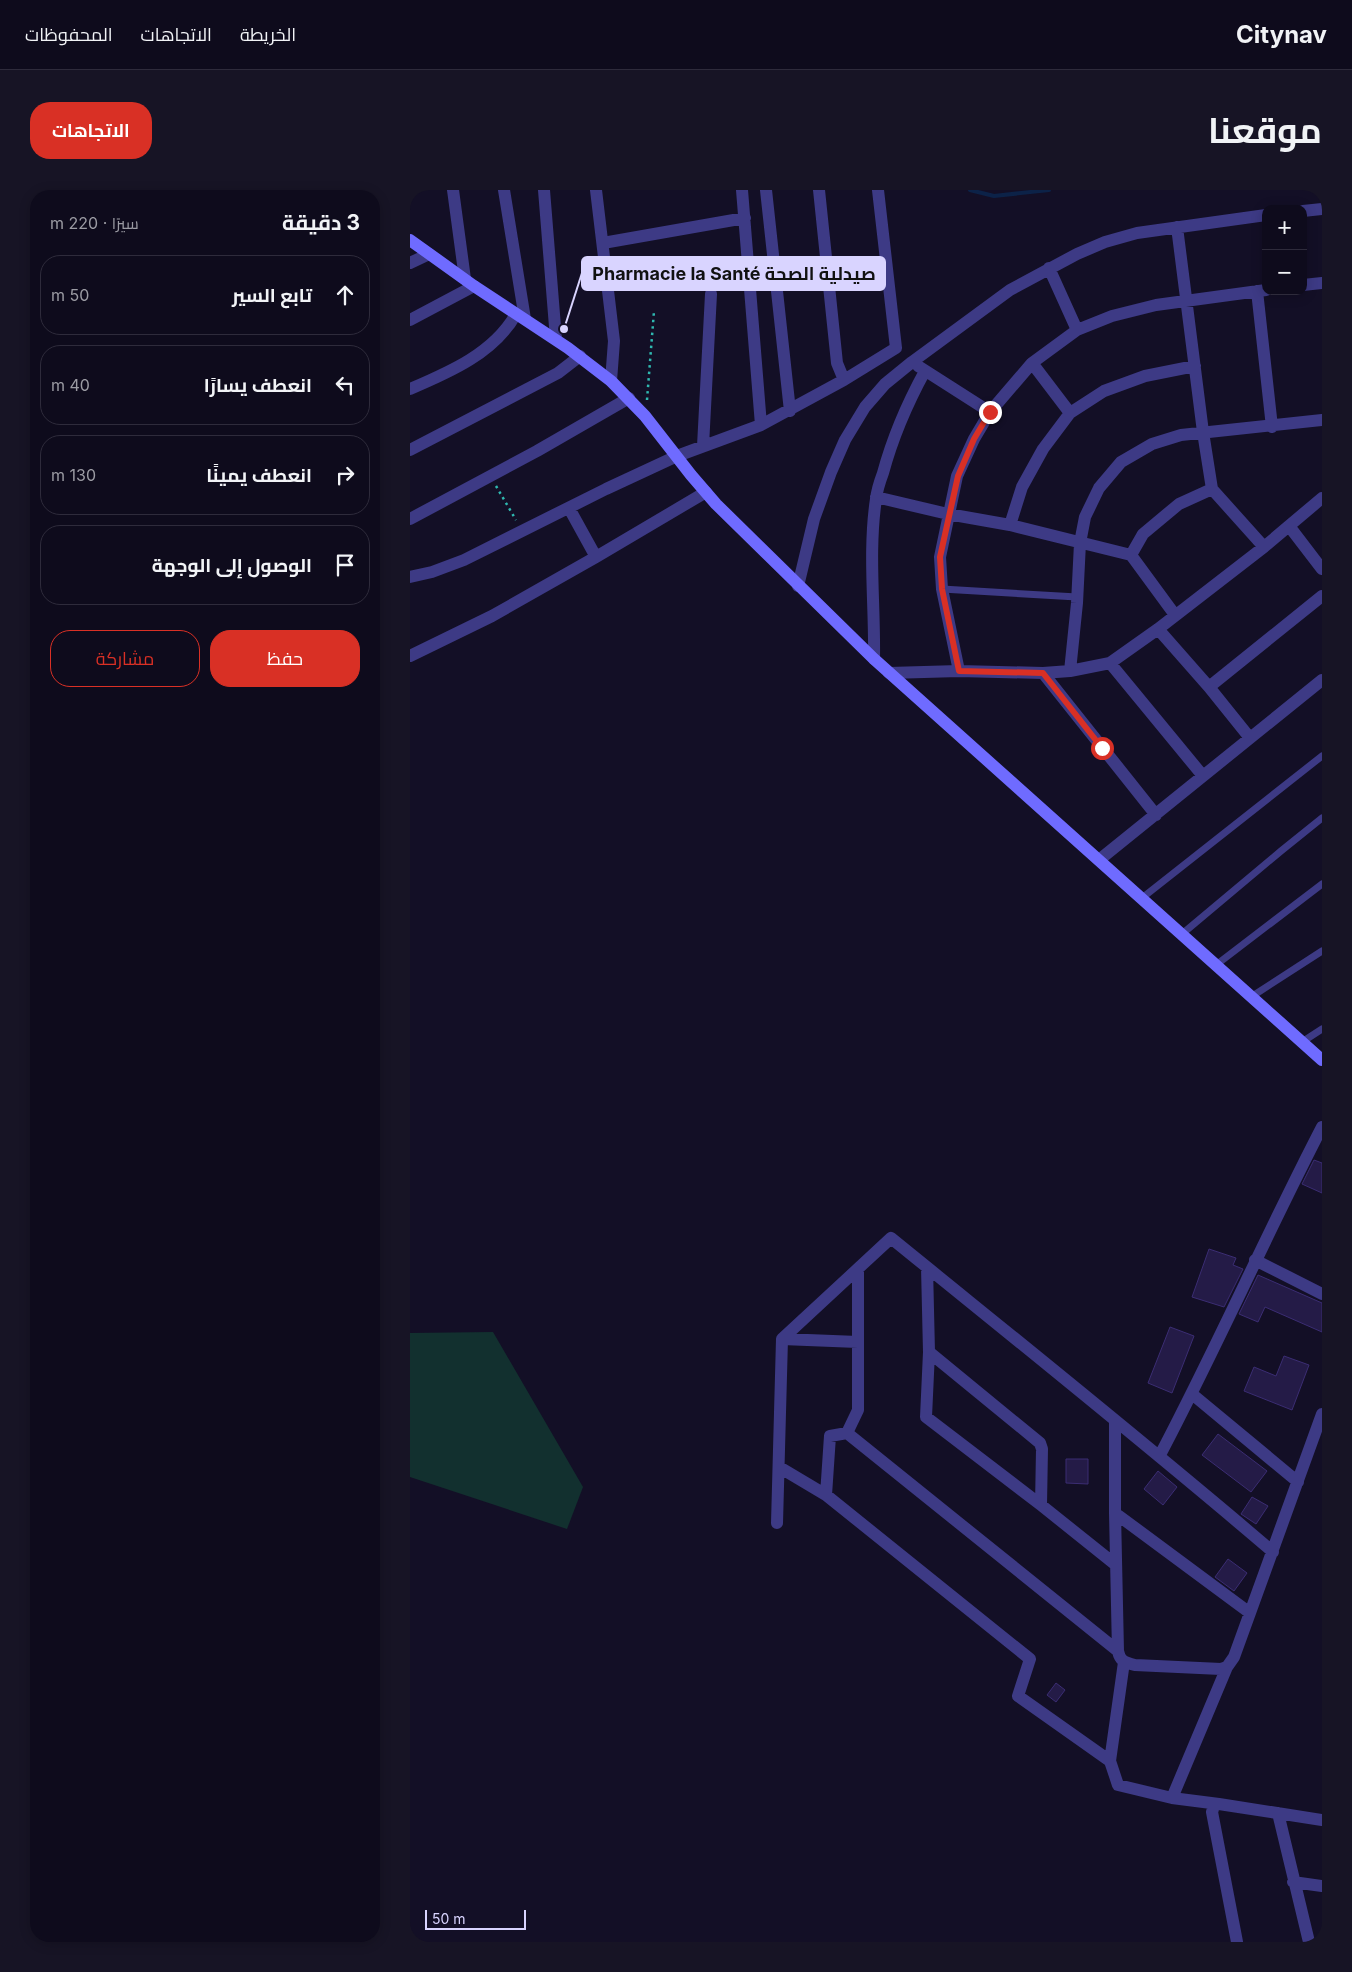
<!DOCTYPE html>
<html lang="ar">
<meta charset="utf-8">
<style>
body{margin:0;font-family:Inter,Cairo,sans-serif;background:#171425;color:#f1f3f6;direction:rtl}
.controls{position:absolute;right:15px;top:15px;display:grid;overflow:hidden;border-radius:10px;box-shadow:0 2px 12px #0003}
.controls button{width:45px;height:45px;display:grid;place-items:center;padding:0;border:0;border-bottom:1px solid #2e2b3b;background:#0e0b1c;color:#f1f3f6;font:25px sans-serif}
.scale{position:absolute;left:15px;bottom:12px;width:101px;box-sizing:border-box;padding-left:5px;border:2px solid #d9d4ff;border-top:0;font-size:14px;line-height:18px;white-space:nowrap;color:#d9d4ff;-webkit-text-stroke:4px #130f26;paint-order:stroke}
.stop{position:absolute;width:15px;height:15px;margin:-11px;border:4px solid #d93025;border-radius:50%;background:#fff}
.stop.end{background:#d93025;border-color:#fff;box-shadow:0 1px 5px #0008}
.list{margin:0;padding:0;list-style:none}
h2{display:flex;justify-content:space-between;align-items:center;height:65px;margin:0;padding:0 20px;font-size:21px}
h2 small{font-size:16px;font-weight:400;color:#9b9ba3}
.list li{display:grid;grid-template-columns:32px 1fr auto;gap:15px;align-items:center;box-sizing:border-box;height:80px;margin:0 10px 10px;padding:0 10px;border:1px solid #2e2b3b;border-radius:20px}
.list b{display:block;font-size:19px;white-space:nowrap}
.list em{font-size:16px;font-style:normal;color:#9b9ba3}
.actions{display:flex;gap:10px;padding:15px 20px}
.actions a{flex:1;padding:11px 0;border:1px solid #d93025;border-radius:20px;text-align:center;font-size:18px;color:#d93025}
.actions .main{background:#d93025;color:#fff}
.icon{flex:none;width:28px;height:28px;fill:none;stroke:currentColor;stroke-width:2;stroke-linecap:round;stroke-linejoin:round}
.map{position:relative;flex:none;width:912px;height:1752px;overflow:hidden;direction:ltr;border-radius:20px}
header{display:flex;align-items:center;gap:30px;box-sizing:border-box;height:70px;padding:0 25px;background:#0e0b1c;border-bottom:1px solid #2e2b3b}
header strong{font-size:24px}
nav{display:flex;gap:28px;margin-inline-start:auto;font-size:18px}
.intro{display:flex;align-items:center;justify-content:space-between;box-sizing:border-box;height:120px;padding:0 30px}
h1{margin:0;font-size:35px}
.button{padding:12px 22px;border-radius:20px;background:#d93025;color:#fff;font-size:18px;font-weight:700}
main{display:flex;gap:30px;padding:0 30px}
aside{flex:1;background:#0e0b1c;border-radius:20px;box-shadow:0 2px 12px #0003}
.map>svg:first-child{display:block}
.green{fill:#12302f}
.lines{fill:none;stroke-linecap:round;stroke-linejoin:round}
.stream{stroke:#0c2248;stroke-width:4}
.building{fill:#241b47;stroke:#3b2d73}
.path{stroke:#2fb8b0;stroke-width:2.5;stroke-dasharray:2.5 4;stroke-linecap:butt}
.lane{stroke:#3d3a85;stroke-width:7}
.street{stroke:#3d3a85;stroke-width:12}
.secondary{stroke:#6f6bff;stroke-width:12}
.route{stroke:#d93025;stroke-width:6}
.leader{fill:none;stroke:#d9d4ff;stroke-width:2}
.callout-dot{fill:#d9d4ff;stroke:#130f26;stroke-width:2}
.callout{fill:#d9d4ff;stroke:#d9d4ff;stroke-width:2}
.callout-label{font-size:18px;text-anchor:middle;font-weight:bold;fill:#111}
</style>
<header>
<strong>Citynav</strong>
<nav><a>الخريطة</a><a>الاتجاهات</a><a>المحفوظات</a></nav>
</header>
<div class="intro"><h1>موقعنا</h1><a class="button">الاتجاهات</a></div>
<main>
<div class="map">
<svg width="912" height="1752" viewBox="0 0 912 1752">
<rect width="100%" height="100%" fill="#130f26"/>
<!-- green -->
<path class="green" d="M83,1142L173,1297L157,1339L0,1287V1143Z"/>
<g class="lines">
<!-- stream -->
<path class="stream" d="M560,0L584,6L639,0"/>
</g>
<!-- building -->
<path class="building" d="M904,970L912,973V1003L892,994Z
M799,1059L826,1068L823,1075L833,1079L814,1117L782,1107Z
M848,1085L912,1113V1142L855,1117L848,1132L829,1124Z
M760,1137L784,1146L762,1203L738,1193Z
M874,1166L899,1175L882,1220L834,1201L844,1177L866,1186Z
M808,1244L857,1281L841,1302L792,1265Z
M656,1269H678V1294L656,1293Z
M748,1281L767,1297L753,1315L734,1299Z
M842,1307L858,1316L846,1334L831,1324Z
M818,1369L837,1383L824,1401L805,1387Z
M646,1493L655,1500L646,1512L637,1505Z"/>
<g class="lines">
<!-- path -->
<path class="path" d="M237,210L244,121
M86,296L106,330"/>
<!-- lane -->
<path class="lane" d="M532,399L667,407
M732,708L912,566
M772,744L871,661L912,628
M806,775L912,694
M841,807L912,761
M892,852L912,839"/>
<!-- street -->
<path class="street" d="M43,0L55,89
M94,0L115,129
M134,0L146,149
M186,0L204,151L201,191
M332,0L351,235
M356,0L380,221
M893,21L912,19
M767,37L793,242L802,299L854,357
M193,53L335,28
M0,73L19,64
M639,78L667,140
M893,95L912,93
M847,101L862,237
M0,130L64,96
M622,173L660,223
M508,176L580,222
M434,190L486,158L468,0
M0,199C40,182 84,163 106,124
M293,256L301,104
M0,260L148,183L170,166
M466,307L538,324L600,335L721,365
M159,318L186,367
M0,329L127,261L219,208
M600,335L612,297L633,259L660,223L694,201L735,186L785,176
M879,336L912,379
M0,387L22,382L54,370L196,299L267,266L351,235L434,190L427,173L409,0
M388,396L404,329L421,282L435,250L455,217L475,194L502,172L600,100L667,64L695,52L727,43L856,25
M765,425L721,365L733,344L769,314L802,299
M748,439L799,497L840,548
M0,466L82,426L186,367L296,302
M464,469C465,415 458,362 466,309C467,300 470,291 473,283C483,246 497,214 515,181
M700,473L793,586
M549,481L532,399L530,367L547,286L564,249L580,222L622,173L667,140L702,126L746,115L856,100
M660,481L667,413L670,353L675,327L689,298L711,272L742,254L771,245L912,230
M479,483L549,481L633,483L660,481L700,473L748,439L854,357L912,308
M633,483L746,625
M799,497L912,406
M689,670L912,490
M845,1070L912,1104
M517,1077L519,1162L516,1227L631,1315L706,1375
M372,1149L448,1152
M519,1162L630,1253L632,1259L631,1315
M782,1204L888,1292
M705,1231V1323L708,1461C710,1471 714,1472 725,1475L811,1479L817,1477
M437,1243L448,1220V1079
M750,1265C807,1157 856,1045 912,937
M369,1277L416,1305L620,1469L608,1506L700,1571
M416,1305L420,1246L437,1243L708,1461
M705,1323L840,1423
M367,1333L372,1149L481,1048C609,1152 738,1255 863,1362
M714,1472L700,1571L708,1595L762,1608L809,1614
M762,1608L817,1477L824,1467L912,1224
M868,1623L899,1752
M883,1692L912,1696
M827,1752L802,1622L804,1616L809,1614L912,1630"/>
<!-- secondary -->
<path class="secondary" d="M0,50L64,96L158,158L201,191L235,226L281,285L306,314L464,469L912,870"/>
</g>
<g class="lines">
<!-- route -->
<path class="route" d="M580,222L564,249L548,286L530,367L532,399L549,481L633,483L692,558"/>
</g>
<!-- callouts -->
<path class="leader" d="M154 139L172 83"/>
<circle class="callout-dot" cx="154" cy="139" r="5"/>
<rect class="callout" x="172" y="67" width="303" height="33" rx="5"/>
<g class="callout-label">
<text x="324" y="90">Pharmacie la Santé صيدلية الصحة</text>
</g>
</svg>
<div class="controls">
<button>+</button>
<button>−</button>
</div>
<div class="scale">50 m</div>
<div class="stop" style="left:692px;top:558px"></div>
<div class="stop end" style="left:580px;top:222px"></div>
</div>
<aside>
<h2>3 دقيقة<small>سيرًا · 220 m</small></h2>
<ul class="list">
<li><svg class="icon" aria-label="ahead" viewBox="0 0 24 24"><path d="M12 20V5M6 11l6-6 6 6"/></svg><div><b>تابع السير</b></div><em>50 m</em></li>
<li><svg class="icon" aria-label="left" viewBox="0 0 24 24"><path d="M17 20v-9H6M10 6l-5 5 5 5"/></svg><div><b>انعطف يسارًا</b></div><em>40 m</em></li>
<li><svg class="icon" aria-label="right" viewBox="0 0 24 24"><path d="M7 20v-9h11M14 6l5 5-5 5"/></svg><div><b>انعطف يمينًا</b></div><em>130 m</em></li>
<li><svg class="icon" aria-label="arrive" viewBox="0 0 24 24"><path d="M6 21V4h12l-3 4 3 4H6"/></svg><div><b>الوصول إلى الوجهة</b></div></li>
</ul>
<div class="actions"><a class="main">حفظ</a><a>مشاركة</a></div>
</aside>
</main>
